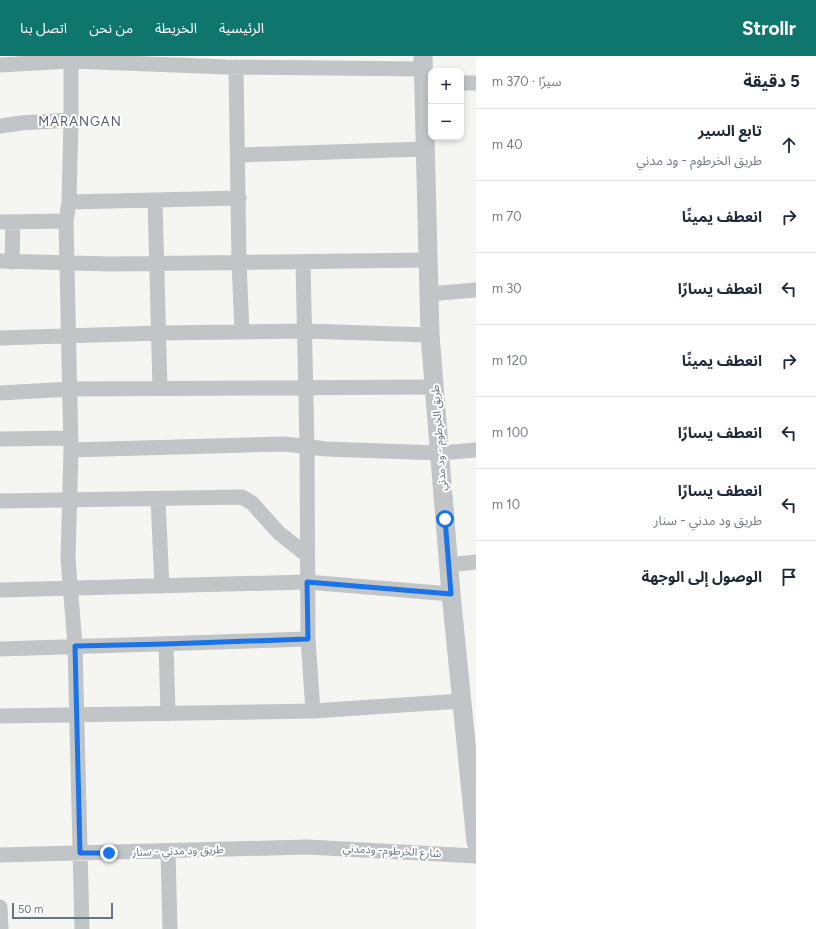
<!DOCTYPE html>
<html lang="ar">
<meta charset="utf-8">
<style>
body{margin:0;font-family:Figtree,"Noto Sans Arabic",sans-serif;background:#f6f6f7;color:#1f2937;direction:rtl}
.controls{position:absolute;right:12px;top:12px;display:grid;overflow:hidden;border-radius:8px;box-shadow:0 2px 6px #0003}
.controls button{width:36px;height:36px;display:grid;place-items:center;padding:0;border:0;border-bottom:1px solid #e0e1e3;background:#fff;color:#1f2937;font:20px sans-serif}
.scale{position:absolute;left:12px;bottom:10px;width:101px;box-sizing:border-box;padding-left:4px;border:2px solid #657582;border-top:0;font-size:11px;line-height:14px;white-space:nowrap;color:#657582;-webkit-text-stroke:3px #fff;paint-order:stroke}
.stop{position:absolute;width:12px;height:12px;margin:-9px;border:3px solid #1a73e8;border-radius:50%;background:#fff}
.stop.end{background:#1a73e8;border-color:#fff;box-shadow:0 1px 4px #0008}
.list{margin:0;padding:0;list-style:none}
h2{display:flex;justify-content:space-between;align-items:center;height:52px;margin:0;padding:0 16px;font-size:17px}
h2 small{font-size:13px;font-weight:400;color:#747a83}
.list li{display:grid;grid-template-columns:26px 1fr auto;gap:12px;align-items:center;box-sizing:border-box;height:72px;padding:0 16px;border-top:1px solid #e0e1e3}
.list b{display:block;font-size:15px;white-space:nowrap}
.list p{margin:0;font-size:13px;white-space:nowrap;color:#747a83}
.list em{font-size:13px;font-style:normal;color:#747a83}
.icon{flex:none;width:22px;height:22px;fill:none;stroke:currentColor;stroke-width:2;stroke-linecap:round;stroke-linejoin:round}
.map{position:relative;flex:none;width:476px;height:873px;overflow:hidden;direction:ltr}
header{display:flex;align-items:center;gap:24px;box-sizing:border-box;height:56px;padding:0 20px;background:#0f766e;color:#fff}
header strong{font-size:19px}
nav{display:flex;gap:22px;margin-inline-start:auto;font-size:14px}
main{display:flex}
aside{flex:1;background:#fff}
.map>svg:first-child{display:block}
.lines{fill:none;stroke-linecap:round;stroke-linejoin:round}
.minor{stroke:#c1c5c8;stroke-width:15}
.tertiary{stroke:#c1c5c8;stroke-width:19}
.route{stroke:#1a73e8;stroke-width:5}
.labels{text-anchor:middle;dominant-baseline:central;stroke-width:4;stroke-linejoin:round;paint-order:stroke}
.street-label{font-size:11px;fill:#657582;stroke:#fff}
.quarter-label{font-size:13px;letter-spacing:1px;fill:#535e67;stroke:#fff}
</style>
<header>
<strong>Strollr</strong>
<nav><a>الرئيسية</a><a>الخريطة</a><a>من نحن</a><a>اتصل بنا</a></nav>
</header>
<main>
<aside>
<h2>5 دقيقة<small>سيرًا · 370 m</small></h2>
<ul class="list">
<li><svg class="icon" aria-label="ahead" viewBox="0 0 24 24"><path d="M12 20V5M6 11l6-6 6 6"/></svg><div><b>تابع السير</b><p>طريق الخرطوم - ود مدني</p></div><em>40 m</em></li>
<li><svg class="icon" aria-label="right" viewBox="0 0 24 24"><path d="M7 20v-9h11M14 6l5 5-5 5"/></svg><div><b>انعطف يمينًا</b></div><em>70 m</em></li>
<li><svg class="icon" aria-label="left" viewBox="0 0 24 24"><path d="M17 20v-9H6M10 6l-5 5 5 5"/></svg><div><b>انعطف يسارًا</b></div><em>30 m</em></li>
<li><svg class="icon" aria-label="right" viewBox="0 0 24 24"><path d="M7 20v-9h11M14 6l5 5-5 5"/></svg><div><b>انعطف يمينًا</b></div><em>120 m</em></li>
<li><svg class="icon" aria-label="left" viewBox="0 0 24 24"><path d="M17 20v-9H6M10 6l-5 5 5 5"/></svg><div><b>انعطف يسارًا</b></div><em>100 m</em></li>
<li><svg class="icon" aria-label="left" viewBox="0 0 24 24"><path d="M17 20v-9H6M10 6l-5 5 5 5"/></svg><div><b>انعطف يسارًا</b><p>طريق ود مدني - سنار</p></div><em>10 m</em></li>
<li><svg class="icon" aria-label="arrive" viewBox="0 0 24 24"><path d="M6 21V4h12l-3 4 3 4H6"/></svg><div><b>الوصول إلى الوجهة</b></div></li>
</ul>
</aside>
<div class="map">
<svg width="476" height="873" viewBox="0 0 476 873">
<rect width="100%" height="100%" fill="#f5f5f2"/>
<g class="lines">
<!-- minor -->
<path class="minor" d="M71,5V64L69,146L66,165L71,394L68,503L75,589L82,873
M0,9L71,5L226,11L423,13
M236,11L239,206L242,276
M461,27H476
M0,70L21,67L71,64
M238,99L425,93
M155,144L160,332
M69,146L239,142
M0,166L66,165
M0,205L110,208L427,204
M12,206L13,166
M303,206L307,390L308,583L313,655
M428,238L476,234
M0,282L159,277L304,275L430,279
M0,337L71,333L435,331
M0,383L71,382
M71,394L285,388L326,393L440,397L476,394
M158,443L162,530
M0,445L242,441L252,447L279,477L307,499
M449,509L476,506
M0,534L307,526L451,538
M166,588L168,658
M0,593L308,583
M0,660L313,655L462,645
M168,795L170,873
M0,799L307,791L476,800
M0,851L1,873"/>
<!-- tertiary -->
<path class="tertiary" d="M423,0L430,279L451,538L476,786"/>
</g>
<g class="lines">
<!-- route -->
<path class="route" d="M109,797H80L75,590L166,588L308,583L307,526L451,538L445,463"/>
</g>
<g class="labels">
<!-- street labels -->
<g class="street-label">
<text transform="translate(439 382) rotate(-94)">طريق الخرطوم - ود مدني</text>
<text transform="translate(178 795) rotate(-2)">طريق ود مدني - سنار</text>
<text transform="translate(392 795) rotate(3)">شارع الخرطوم- ودمدني</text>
</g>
<!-- quarter labels -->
<g class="quarter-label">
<text x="80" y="65">MARANGAN</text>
</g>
</g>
</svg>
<div class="controls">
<button>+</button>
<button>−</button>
</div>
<div class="scale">50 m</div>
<div class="stop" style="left:445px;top:463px"></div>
<div class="stop end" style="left:109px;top:797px"></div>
</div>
</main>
